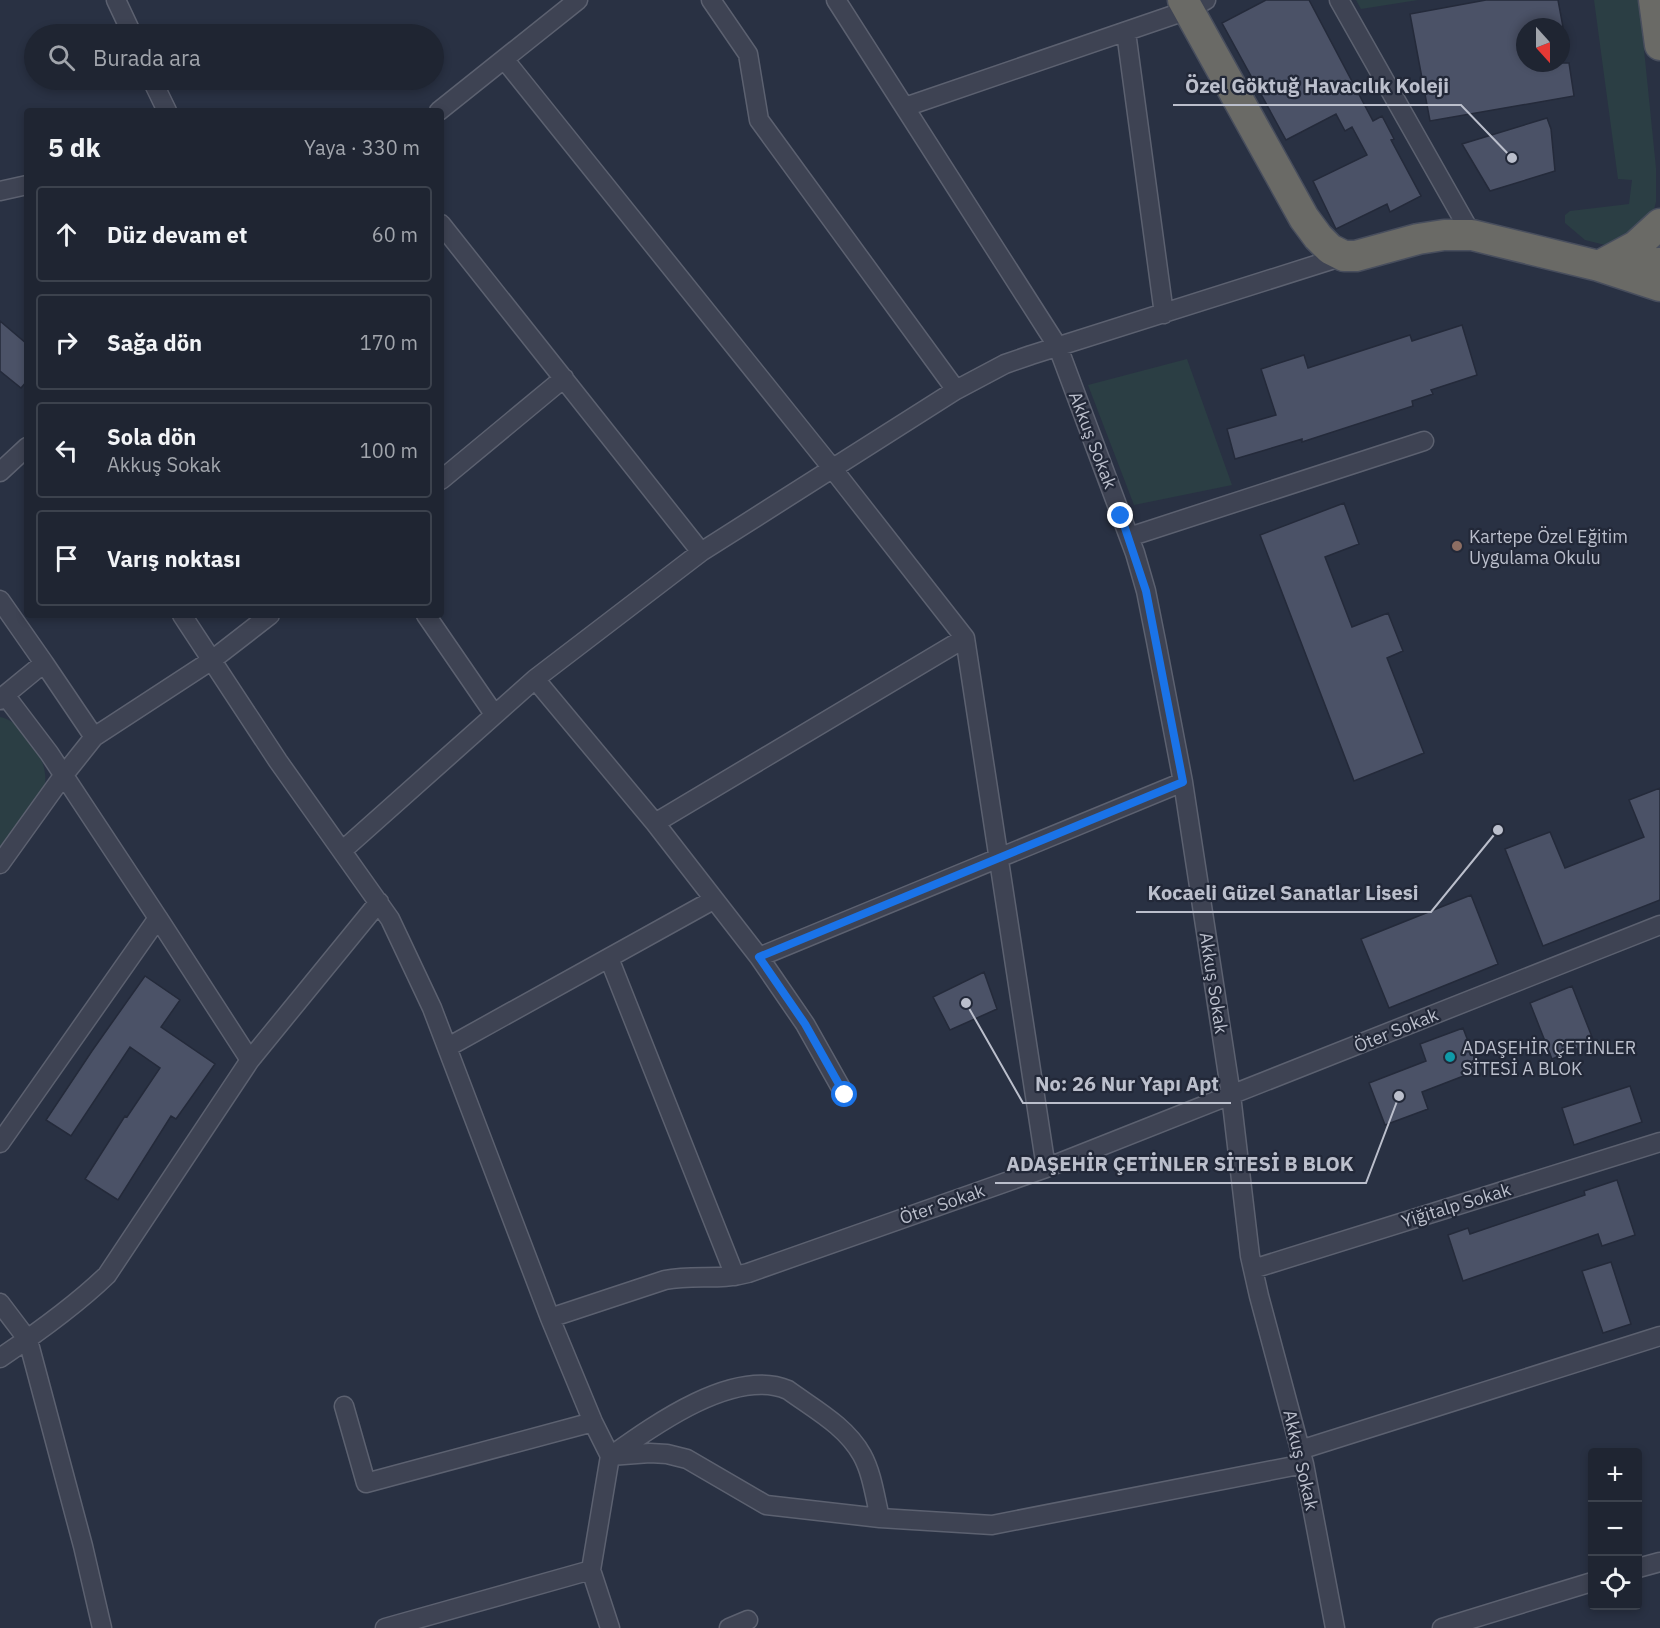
<!DOCTYPE html>
<html lang="tr">
<meta charset="utf-8">
<style>
body{margin:0;font-family:"IBM Plex Sans",sans-serif;background:#2c313e;color:#f1f3f6}
.controls{position:absolute;right:18px;bottom:18px;display:grid;overflow:hidden;border-radius:6px;box-shadow:0 3px 9px #0003}
.controls button{width:54px;height:54px;display:grid;place-items:center;padding:0;border:0;border-bottom:2px solid #3c424d;background:#1f2532;color:#f1f3f6;font:30px sans-serif}
.compass{position:absolute;left:1516px;top:18px;width:54px;height:54px;border-radius:50%;background:#1f2532;box-shadow:0 3px 9px #0003;rotate:159deg}
.stop{position:absolute;width:18px;height:18px;margin:-14px;border:4px solid #1a73e8;border-radius:50%;background:#fff}
.stop.end{background:#1a73e8;border-color:#fff;box-shadow:0 2px 6px #0008}
.list{margin:0;padding:0;list-style:none}
h2{display:flex;justify-content:space-between;align-items:center;height:78px;margin:0;padding:0 24px;font-size:26px}
h2 small{font-size:20px;font-weight:400;color:#a1a5ac}
.list li{display:grid;grid-template-columns:39px 1fr auto;gap:18px;align-items:center;box-sizing:border-box;height:96px;margin:0 12px 12px;padding:0 12px;border:2px solid #3c424d;border-radius:6px}
.list b{display:block;font-size:22px;white-space:nowrap}
.list p{margin:0;font-size:20px;white-space:nowrap;color:#a1a5ac}
.list em{font-size:20px;font-style:normal;color:#a1a5ac}
.icon{flex:none;width:33px;height:33px;fill:none;stroke:currentColor;stroke-width:2;stroke-linecap:round;stroke-linejoin:round}
.map{position:relative;flex:none;width:1660px;height:1628px;overflow:hidden}
.search{position:absolute;background:#1f2532;box-shadow:0 3px 9px #0003;left:24px;top:24px;width:420px;height:66px;display:flex;align-items:center;gap:15px;box-sizing:border-box;padding:0 21px;border-radius:33px;color:#a1a5ac;font-size:22px}
.panel{position:absolute;background:#1f2532;box-shadow:0 3px 9px #0003;left:24px;top:108px;width:420px;height:510px;border-radius:6px}
.map>svg:first-child{display:block}
.green{fill:#2b3e44}
.building{fill:#4b5267;stroke:#242a3a;stroke-width:1.5}
.lines{fill:none;stroke-linecap:round;stroke-linejoin:round}
.minor-casing{stroke:#5c6170;stroke-width:21}
.trunk-casing{stroke:#484e5d;stroke-width:33}
.minor{stroke:#3e4353;stroke-width:18}
.trunk{stroke:#6a6a66;stroke-width:30}
.route{stroke:#1a73e8;stroke-width:8}
.education-dot{fill:#8d6e63;stroke:#222838;stroke-width:2}
.culture-dot{fill:#0f9aa8;stroke:#222838;stroke-width:2}
.labels{text-anchor:middle;dominant-baseline:central;stroke-width:4.5;stroke-linejoin:round;paint-order:stroke}
.street-label{font-size:18px;fill:#bbbfcc;stroke:#222838}
.poi-label{font-size:18px;fill:#bbbfcc;stroke:#222838;text-anchor:start}
.leader{fill:none;stroke:#bbbfcc;stroke-width:2}
.callout-dot{fill:#bbbfcc;stroke:#222838;stroke-width:2}
.callout-label{font-size:20px;text-anchor:middle;font-weight:bold;fill:#bbbfcc;stroke:#222838;stroke-width:4.5;stroke-linejoin:round;paint-order:stroke}
</style>
<div class="map">
<svg width="1660" height="1628" viewBox="0 0 1660 1628">
<rect width="100%" height="100%" fill="#293143"/>
<!-- green -->
<path class="green" d="M1356,0H1418L1361,9Z
M1594,0H1639L1656,168V202L1653,213L1618,243L1605,245L1585,240L1565,223V215L1570,211L1629,204L1632,180L1618,179Z
M1187,359L1232,485L1134,505L1088,385Z
M0,717C24,721 49,761 45,784L0,847Z"/>
<!-- building -->
<path class="building" d="M1266,0H1309L1373,121L1382,116L1394,139L1391,140L1421,196L1390,212L1387,204L1336,229L1313,181L1367,155L1352,127L1345,131L1336,114L1286,140L1222,23Z
M1486,0H1558L1563,27H1525V63H1569L1574,96L1430,121L1410,14Z
M1547,118L1551,129L1555,171L1490,191L1462,144Z
M0,321L27,344V381L21,388L0,371Z
M1462,325L1477,375L1431,390L1433,394L1412,401L1413,406L1302,442V439L1235,459L1227,429L1276,415L1261,369L1304,355L1308,368L1410,335L1412,341Z
M1344,503L1359,544L1325,557L1352,627L1388,613L1403,651L1387,658L1424,753L1354,781L1260,535Z
M1660,788V900L1543,946L1505,849L1550,832L1565,868L1644,837L1629,800Z
M1471,895L1498,964L1389,1008L1361,939Z
M984,972L997,1009L950,1030L933,997Z
M145,976L180,1000L161,1027L215,1064L176,1119L171,1116L118,1200L85,1179L125,1116L127,1117L160,1068L130,1047L71,1136L46,1120L92,1051Z
M1572,986L1594,1042L1552,1059L1530,1003Z
M1463,1028L1479,1070L1422,1092L1428,1109L1385,1125L1369,1083L1426,1061L1420,1044Z
M1630,1086L1642,1122L1574,1145L1562,1108Z
M1617,1180L1635,1235L1602,1246L1598,1234L1463,1281L1448,1235L1468,1228L1470,1234L1585,1195L1584,1191Z
M1611,1262L1631,1324L1603,1333L1582,1271Z"/>
<g class="lines">
<!-- minor casing -->
<g class="minor-casing">
<path id="minor" d="M116,0L132,34
M711,0L748,54L759,120L956,390
M836,0L1058,347L1135,553L1146,591L1156,641L1183,782L1231,1095L1250,1256L1259,1296L1304,1464L1335,1628
M1339,0L1472,235
M1126,32L1164,314
M504,59L832,468L965,638L1046,1168
M152,80L167,111
M905,107L1188,10L1206,0
M439,111L578,0
M0,191L27,185
M441,224L701,552
M0,472L27,447
M441,480L564,378
M1129,537L1424,441
M0,600L44,663
M182,615L278,761L390,919L432,1008L550,1318L593,1422L610,1456L591,1570L385,1628
M426,615L494,714
M535,679L655,823L759,957L805,1024L845,1095
M5,695L44,663L94,737
M0,700L5,695L49,753L158,918L0,1143
M655,823L965,638
M343,850L535,679L701,552L956,390L1005,364L1031,355L1344,256
M0,864L63,776L94,737L212,660L270,615
M759,957L1183,782
M609,958L735,1276
M448,1047L713,900
M250,1060L379,902
M1253,1269L1660,1142
M0,1303L28,1340L83,1546L102,1628
M550,1318L665,1280C694,1274 720,1281 748,1273L1046,1168L1660,925
M0,1358C37,1333 75,1306 107,1275L250,1060L158,918
M344,1406L366,1483L593,1422
M1300,1450L1660,1336
M612,1455C654,1425 735,1367 788,1390C814,1409 846,1426 862,1455C872,1473 875,1497 880,1518
M610,1456L650,1453L667,1454L687,1459L766,1505L880,1518L992,1525L1304,1464
M1638,1568L1660,1562
M591,1570L610,1628
M729,1628L748,1620
M1442,1628L1592,1582"/>
</g>
<!-- trunk casing -->
<g class="trunk-casing">
<path id="trunk" d="M1183,0L1304,218L1318,237L1330,249L1344,256H1356L1418,239L1444,235H1472L1599,266L1660,286
M1654,0L1660,45
M1614,264L1660,263
M1599,266L1636,246L1660,224"/>
</g>
<!-- minor -->
<use href="#minor" class="minor"/>
<!-- trunk -->
<use href="#trunk" class="trunk"/>
</g>
<g class="lines">
<!-- route -->
<path class="route" d="M845,1095L805,1024L759,957L1183,782L1146,591L1121,516"/>
</g>
<!-- markers -->
<circle class="education-dot" cx="1457" cy="546" r="6"/>
<circle class="culture-dot" cx="1450" cy="1057" r="6"/>
<g class="labels">
<!-- street labels -->
<g class="street-label">
<text transform="translate(1093 440) rotate(69)">Akkuş Sokak</text>
<text transform="translate(1214 983) rotate(81)">Akkuş Sokak</text>
<text transform="translate(1396 1030) rotate(-22)">Öter Sokak</text>
<text transform="translate(942 1204) rotate(-19)">Öter Sokak</text>
<text transform="translate(1456 1205) rotate(-17)">Yiğitalp Sokak</text>
<text transform="translate(1301 1460) rotate(77)">Akkuş Sokak</text>
</g>
<!-- poi labels -->
<g class="poi-label">
<text x="1469" y="536">Kartepe Özel Eğitim<tspan x="1469" dy="21">Uygulama Okulu</tspan></text>
<text x="1462" y="1047">ADAŞEHİR ÇETİNLER<tspan x="1462" dy="21">SİTESİ A BLOK</tspan></text>
</g>
</g>
<!-- callouts -->
<path class="leader" d="M1512 158L1461 105H1173M1498 830L1431 912H1136M966 1003L1023 1103H1231M1399 1096L1366 1183H995"/>
<g class="callout-dot">
<circle cx="1512" cy="158" r="6"/>
<circle cx="1498" cy="830" r="6"/>
<circle cx="966" cy="1003" r="6"/>
<circle cx="1399" cy="1096" r="6"/>
</g>
<g class="callout-label">
<text x="1317" y="93">Özel Göktuğ Havacılık Koleji</text>
<text x="1283" y="900">Kocaeli Güzel Sanatlar Lisesi</text>
<text x="1127" y="1091">No: 26 Nur Yapı Apt</text>
<text x="1180" y="1171">ADAŞEHİR ÇETİNLER SİTESİ B BLOK</text>
</g>
</svg>
<div class="controls">
<button>+</button>
<button>−</button>
<button><svg class="icon" aria-label="locate" viewBox="0 0 24 24"><circle cx="12" cy="12" r="6"/><path d="M12 2v4M12 18v4M2 12h4M18 12h4"/></svg></button>
</div>
<svg class="compass" viewBox="-18 -18 36 36"><path d="M0-13l5 13h-10z" fill="#e53935"/><path d="M0 13l5-13h-10z" fill="#a1a5ac"/></svg>
<div class="stop" style="left:845px;top:1095px"></div>
<div class="stop end" style="left:1121px;top:516px"></div>
<div class="search"><svg class="icon" aria-label="search" viewBox="0 0 24 24"><circle cx="10" cy="10" r="6"/><path d="M15 15l6 6"/></svg>Burada ara</div>
<section class="panel">
<h2>5 dk<small>Yaya · 330 m</small></h2>
<ul class="list">
<li><svg class="icon" aria-label="ahead" viewBox="0 0 24 24"><path d="M12 20V5M6 11l6-6 6 6"/></svg><div><b>Düz devam et</b></div><em>60 m</em></li>
<li><svg class="icon" aria-label="right" viewBox="0 0 24 24"><path d="M7 20v-9h11M14 6l5 5-5 5"/></svg><div><b>Sağa dön</b></div><em>170 m</em></li>
<li><svg class="icon" aria-label="left" viewBox="0 0 24 24"><path d="M17 20v-9H6M10 6l-5 5 5 5"/></svg><div><b>Sola dön</b><p>Akkuş Sokak</p></div><em>100 m</em></li>
<li><svg class="icon" aria-label="arrive" viewBox="0 0 24 24"><path d="M6 21V4h12l-3 4 3 4H6"/></svg><div><b>Varış noktası</b></div></li>
</ul>
</section>
</div>
